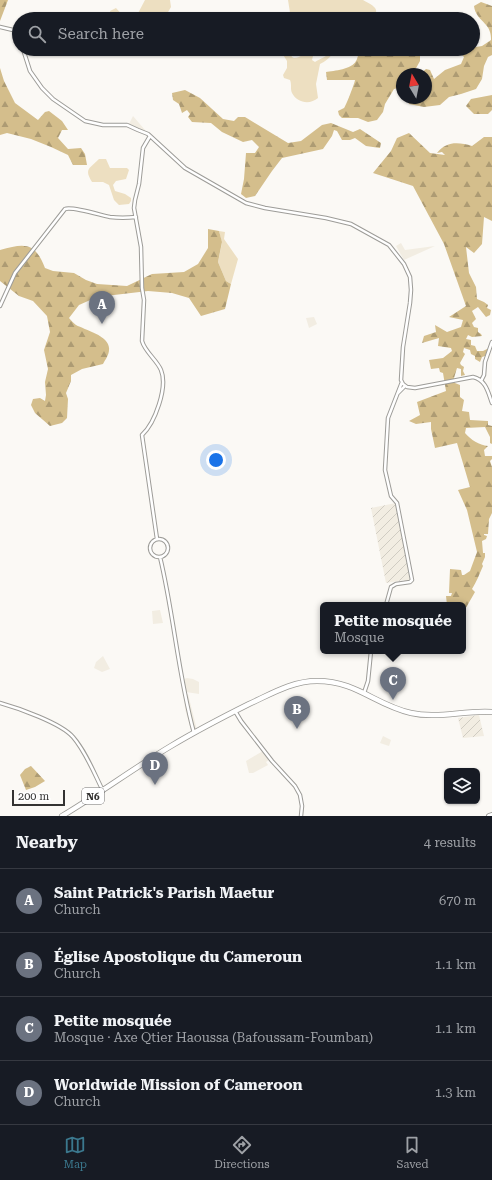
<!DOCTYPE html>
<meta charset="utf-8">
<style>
body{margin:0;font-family:"Roboto Serif",serif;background:#242831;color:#f1f3f6}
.controls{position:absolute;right:12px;bottom:12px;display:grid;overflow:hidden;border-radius:6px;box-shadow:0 1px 3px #0004}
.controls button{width:36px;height:36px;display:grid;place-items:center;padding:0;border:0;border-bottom:1px solid #363941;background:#171b24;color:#f1f3f6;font:20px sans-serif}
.compass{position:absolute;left:396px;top:68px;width:36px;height:36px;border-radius:50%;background:#171b24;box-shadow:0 1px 3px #0004;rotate:350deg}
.scale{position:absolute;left:12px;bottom:10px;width:53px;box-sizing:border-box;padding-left:4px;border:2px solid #343332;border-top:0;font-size:11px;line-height:14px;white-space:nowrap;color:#343332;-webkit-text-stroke:3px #fff;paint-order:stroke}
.you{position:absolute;left:216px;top:460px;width:14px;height:14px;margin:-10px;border:3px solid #fff;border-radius:50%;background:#1a73e8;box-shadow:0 0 0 6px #1a73e833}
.badge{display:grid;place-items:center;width:26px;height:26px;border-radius:50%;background:#3b788e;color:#fff;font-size:13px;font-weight:700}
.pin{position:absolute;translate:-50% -33px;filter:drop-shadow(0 1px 2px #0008)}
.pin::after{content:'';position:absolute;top:21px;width:14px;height:12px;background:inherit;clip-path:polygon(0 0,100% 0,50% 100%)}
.popup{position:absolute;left:320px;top:602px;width:146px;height:52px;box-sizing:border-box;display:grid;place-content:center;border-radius:6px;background:#171b24;filter:drop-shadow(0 1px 3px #0005);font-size:13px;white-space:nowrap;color:#9ea1a6}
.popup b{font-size:15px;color:#f1f3f6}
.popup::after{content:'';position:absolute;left:50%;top:100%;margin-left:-8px;border:8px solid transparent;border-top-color:#171b24}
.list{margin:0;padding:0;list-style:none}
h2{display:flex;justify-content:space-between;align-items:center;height:52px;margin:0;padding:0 16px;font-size:17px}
h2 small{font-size:13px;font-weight:400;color:#9ea1a6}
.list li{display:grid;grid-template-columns:26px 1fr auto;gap:12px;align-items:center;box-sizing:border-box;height:64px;padding:0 16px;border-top:1px solid #363941}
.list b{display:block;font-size:15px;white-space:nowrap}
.list p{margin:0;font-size:13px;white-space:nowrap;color:#9ea1a6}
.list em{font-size:13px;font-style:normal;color:#9ea1a6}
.icon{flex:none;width:22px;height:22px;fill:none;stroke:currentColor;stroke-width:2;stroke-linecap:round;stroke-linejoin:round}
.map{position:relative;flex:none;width:492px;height:816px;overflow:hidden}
.search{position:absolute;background:#171b24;box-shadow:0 1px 3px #0004;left:12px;right:12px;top:12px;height:44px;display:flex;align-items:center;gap:10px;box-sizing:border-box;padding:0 14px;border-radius:22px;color:#9ea1a6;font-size:15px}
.sheet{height:308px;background:#171b24}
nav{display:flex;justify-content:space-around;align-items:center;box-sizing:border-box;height:56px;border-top:1px solid #363941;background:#171b24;font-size:11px;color:#9ea1a6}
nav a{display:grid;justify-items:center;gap:2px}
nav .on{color:#3b788e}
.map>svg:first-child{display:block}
.built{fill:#f2ede2}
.industrial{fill:url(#industrial-furrows)}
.grass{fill:#eddfc1}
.forest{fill:url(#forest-firs)}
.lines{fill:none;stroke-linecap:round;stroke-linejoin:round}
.tertiary-casing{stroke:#9d9c98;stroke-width:4.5}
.primary-casing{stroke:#9d9c98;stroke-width:6}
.trunk-casing{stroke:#9d9c98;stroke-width:6}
.tertiary{stroke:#fff;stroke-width:2.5}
.primary{stroke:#fff;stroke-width:4}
.trunk{stroke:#fff;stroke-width:4.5}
.labels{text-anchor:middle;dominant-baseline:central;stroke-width:3;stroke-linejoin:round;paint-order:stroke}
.shield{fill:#fff;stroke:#717070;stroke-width:1}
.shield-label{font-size:10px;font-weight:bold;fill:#343332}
</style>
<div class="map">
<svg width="492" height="816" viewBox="0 0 492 816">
<defs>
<pattern id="industrial-furrows" width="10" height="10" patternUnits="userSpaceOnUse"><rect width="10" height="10" fill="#f2ede2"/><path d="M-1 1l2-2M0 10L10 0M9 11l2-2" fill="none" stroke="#d0ccc2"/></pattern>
<pattern id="forest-firs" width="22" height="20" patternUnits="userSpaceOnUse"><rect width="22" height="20" fill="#d4be8c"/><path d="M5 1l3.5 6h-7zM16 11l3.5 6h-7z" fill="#ad9b73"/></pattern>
</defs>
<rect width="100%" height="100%" fill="#fbf9f5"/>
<!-- built -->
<path class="built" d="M133,116L145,130V132L129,124Z
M401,243L405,250L435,246L404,260L396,246Z
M314,317L317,324L309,328L306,318Z
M160,610L163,623L153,624L152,611Z
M103,656L110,669L102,672L94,668L96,662Z
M187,678L193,679L199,682V694L186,692L184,679Z
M188,694L197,730L192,733L185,709L184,696Z
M383,736L391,740L389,746L380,743Z
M263,751L269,760L266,762L268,765L253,773H249L246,761Z"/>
<!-- industrial -->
<path class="industrial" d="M396,503L411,578L410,581L405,582L404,580L386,583L371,508Z
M479,715L484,736L463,738L458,718Z"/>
<!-- grass -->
<path class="grass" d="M145,0H170L171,7L164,19H132L136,17Z
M288,0H363C374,6 383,10 369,19H291Z
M116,8L125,18L128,19H112L110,11Z
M283,49H288L292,57L294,58C301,58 304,51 311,52L313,56L312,60L315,62C320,59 327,56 331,52L332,49H339C330,55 330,59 320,64L316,84L318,98C310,105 297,103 292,93C290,89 292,85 290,80L284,78L283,75L287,68V61L282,53Z
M99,159H106L110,168H127L129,170L126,179L116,181L113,185L115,191L125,194L131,198V201L129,204L119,205L114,200L109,185L103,182H92C84,169 89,169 99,159Z
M219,231L225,232L224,239L238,259L231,284L226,281L218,262L222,243Z"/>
<!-- forest -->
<path class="forest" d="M0,0H8L0,21Z
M481,2L492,6V55L488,57L484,66L482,79L476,89L461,94L449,97L440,105L424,107L409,104L406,98H426V74H402V87L394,89L385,104L383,112L377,120L368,122L358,118H342L339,115L338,111C340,110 342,109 344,108C346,106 355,82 355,80H327L326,72C334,71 352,69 356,61C358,58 357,56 360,53H384L388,51L385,49H422L420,51V61L415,70L416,74H420L426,69L430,70L434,79L445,70L461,64L464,57L456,49H473V44L476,47L482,46L491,40C492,22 476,22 474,6Z
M0,68L4,81L15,103L38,120L45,112L49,111L62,121L68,130H62L58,138L68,149L81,148L85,154L87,165H73L68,155L51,147L31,139L7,133L0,135Z
M185,90L200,98L223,119L234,121L238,117H245L288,143L301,141L322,125L331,123L353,132L360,129L381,143L380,148L366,146L355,138L350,140H342L337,131L334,130L332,136L323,149L282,158L272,171L255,196L246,198L241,194L244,179L246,153H255L259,147L252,140L243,142L222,132L211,123L192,122L188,117L190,114L187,110L182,113L179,104L173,100L172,93Z
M492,95V110L488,114H474L466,106L471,99Z
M409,133L430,153L445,155L442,152L437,153C446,141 459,142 472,146L484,137H492V221L484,217L482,244L474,253L466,247L469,273L476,287L477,299L484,302L488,305L487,308L491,310L490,315L486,317L478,307L472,311L476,319L472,323L474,327L478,328V332L481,334L482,336L472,337L468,335L466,339L471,340V345L475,346L477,351H483L489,348L485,356L482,357L480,362L475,359V356L471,354L470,350L464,348L463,352L465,354L460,363L461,365L464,367L463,371L465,375L461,376V369L457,368L454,378L455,383L460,385V397L464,400L462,411L469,412L470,420L488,421V425L492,426V444L490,443V437L485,427L466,428L465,433C471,440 479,445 488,446L484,450L485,456H492V459L490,461L492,467V513L489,519L488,534H484V535L487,536L486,539L482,541L483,553H485V557L482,564L483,566C479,575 477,581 472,589L475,592L463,613V605H447L446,596H451L452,593H449L450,569L461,570L462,575H464L470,571L477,552L467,510L458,490L470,487L457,443L435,448L431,429V422L416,424L409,421L420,415L417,402L446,391L443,373L440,372L439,368L431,369L429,360L443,358L452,351L451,348L438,346L439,338L422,343L424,336L436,332L435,325L447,332L461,327L463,320L449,317L466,306L444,244L413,186L373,173L391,151L397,138Z
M208,229L219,231L222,242L218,262L226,281L231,284L225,309L201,316L189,298L172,293L148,291L97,297L79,305L69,318C71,320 73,323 76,325C85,330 111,336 109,350C109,355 105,360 103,364L82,369L71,375V381L66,393L68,399L67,418L62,423L50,426L35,413L31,405L33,399L40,398L45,401L46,395L45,382L48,369L44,350L50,332L47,316L33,301L19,296L0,281V250C25,243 35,242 45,268L53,271L74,273L86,280L97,284L127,286L152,274L184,272L198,264L208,248Z
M31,766L45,781L35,787L26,790L20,775L25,769Z"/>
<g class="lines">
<!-- tertiary casing -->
<g class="tertiary-casing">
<path id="tertiary" d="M0,27L13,30L19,38
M23,49L30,71L42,88L53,99L85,121L103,125H127L138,130L148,134L185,168L246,203L265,208L326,218L351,224L389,245L404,264L410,277L411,290L410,303L403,347L401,380L403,384L407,387L415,388L473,377C486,380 488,392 492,403
M150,136L143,148L139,184L135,200L134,208L141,247L142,288L144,300L142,341C145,352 157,360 161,370C168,387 155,423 142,435L157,539
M0,306L15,273L65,209C72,206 100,215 110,217C118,218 127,218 136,217
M481,381L484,375L485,362L492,342
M398,393L405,386
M150 548a9 9 0 1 1 18 0a9 9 0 1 1-18 0Z
M160,557C174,615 178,675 194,733
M386,605L391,587L396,584L410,582L412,580L397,503L391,496L385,470L388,418L402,382
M364,693L368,681L371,651
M0,703C18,708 61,723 73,737C86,752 94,773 103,791
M235,711L241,721L272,761L295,786L300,795L302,806L301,816"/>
</g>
<!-- primary casing -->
<g class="primary-casing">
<path id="primary" d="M489,816L492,815"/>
</g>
<!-- trunk casing -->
<g class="trunk-casing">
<path id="trunk" d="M62,816C99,794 134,768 171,746C196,731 223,717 249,704C271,694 292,681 317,681C357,681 375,705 411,713C437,719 465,710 492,712"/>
</g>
<!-- tertiary -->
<use href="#tertiary" class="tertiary"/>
<!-- primary -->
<use href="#primary" class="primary"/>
<!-- trunk -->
<use href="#trunk" class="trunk"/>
</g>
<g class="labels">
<!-- shield labels -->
<rect class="shield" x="82" y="788" width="22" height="16" rx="3"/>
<g class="shield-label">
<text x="93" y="796">N6</text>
</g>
</g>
</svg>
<div class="controls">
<button><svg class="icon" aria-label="layers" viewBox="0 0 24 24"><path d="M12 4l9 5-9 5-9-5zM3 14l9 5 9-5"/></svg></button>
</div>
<svg class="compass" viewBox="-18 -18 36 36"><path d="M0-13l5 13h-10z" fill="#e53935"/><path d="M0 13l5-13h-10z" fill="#9ea1a6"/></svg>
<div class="scale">200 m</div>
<div class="you"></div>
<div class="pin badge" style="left:102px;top:324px;background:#6b7280">A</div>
<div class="pin badge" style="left:297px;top:729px;background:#6b7280">B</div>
<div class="pin badge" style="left:393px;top:700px;background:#6b7280">C</div>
<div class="popup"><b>Petite mosquée</b>Mosque</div>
<div class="pin badge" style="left:155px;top:785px;background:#6b7280">D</div>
<div class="search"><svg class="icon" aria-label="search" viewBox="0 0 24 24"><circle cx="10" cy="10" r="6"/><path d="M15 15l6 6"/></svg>Search here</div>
</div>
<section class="sheet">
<h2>Nearby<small>4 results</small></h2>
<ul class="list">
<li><span class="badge" style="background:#6b7280">A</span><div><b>Saint Patrick's Parish Maetur</b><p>Church</p></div><em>670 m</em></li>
<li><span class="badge" style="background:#6b7280">B</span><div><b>Église Apostolique du Cameroun</b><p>Church</p></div><em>1.1 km</em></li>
<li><span class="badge" style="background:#6b7280">C</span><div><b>Petite mosquée</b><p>Mosque · Axe Qtier Haoussa (Bafoussam-Foumban)</p></div><em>1.1 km</em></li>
<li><span class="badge" style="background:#6b7280">D</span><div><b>Worldwide Mission of Cameroon</b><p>Church</p></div><em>1.3 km</em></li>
</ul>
</section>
<nav>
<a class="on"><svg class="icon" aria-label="map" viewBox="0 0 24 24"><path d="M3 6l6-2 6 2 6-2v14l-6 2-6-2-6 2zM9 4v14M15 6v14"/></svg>Map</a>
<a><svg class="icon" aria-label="directions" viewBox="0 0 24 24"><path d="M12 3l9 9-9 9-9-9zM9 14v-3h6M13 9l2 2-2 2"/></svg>Directions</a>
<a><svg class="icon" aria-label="saved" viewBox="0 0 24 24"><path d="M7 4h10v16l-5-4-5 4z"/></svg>Saved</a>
</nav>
